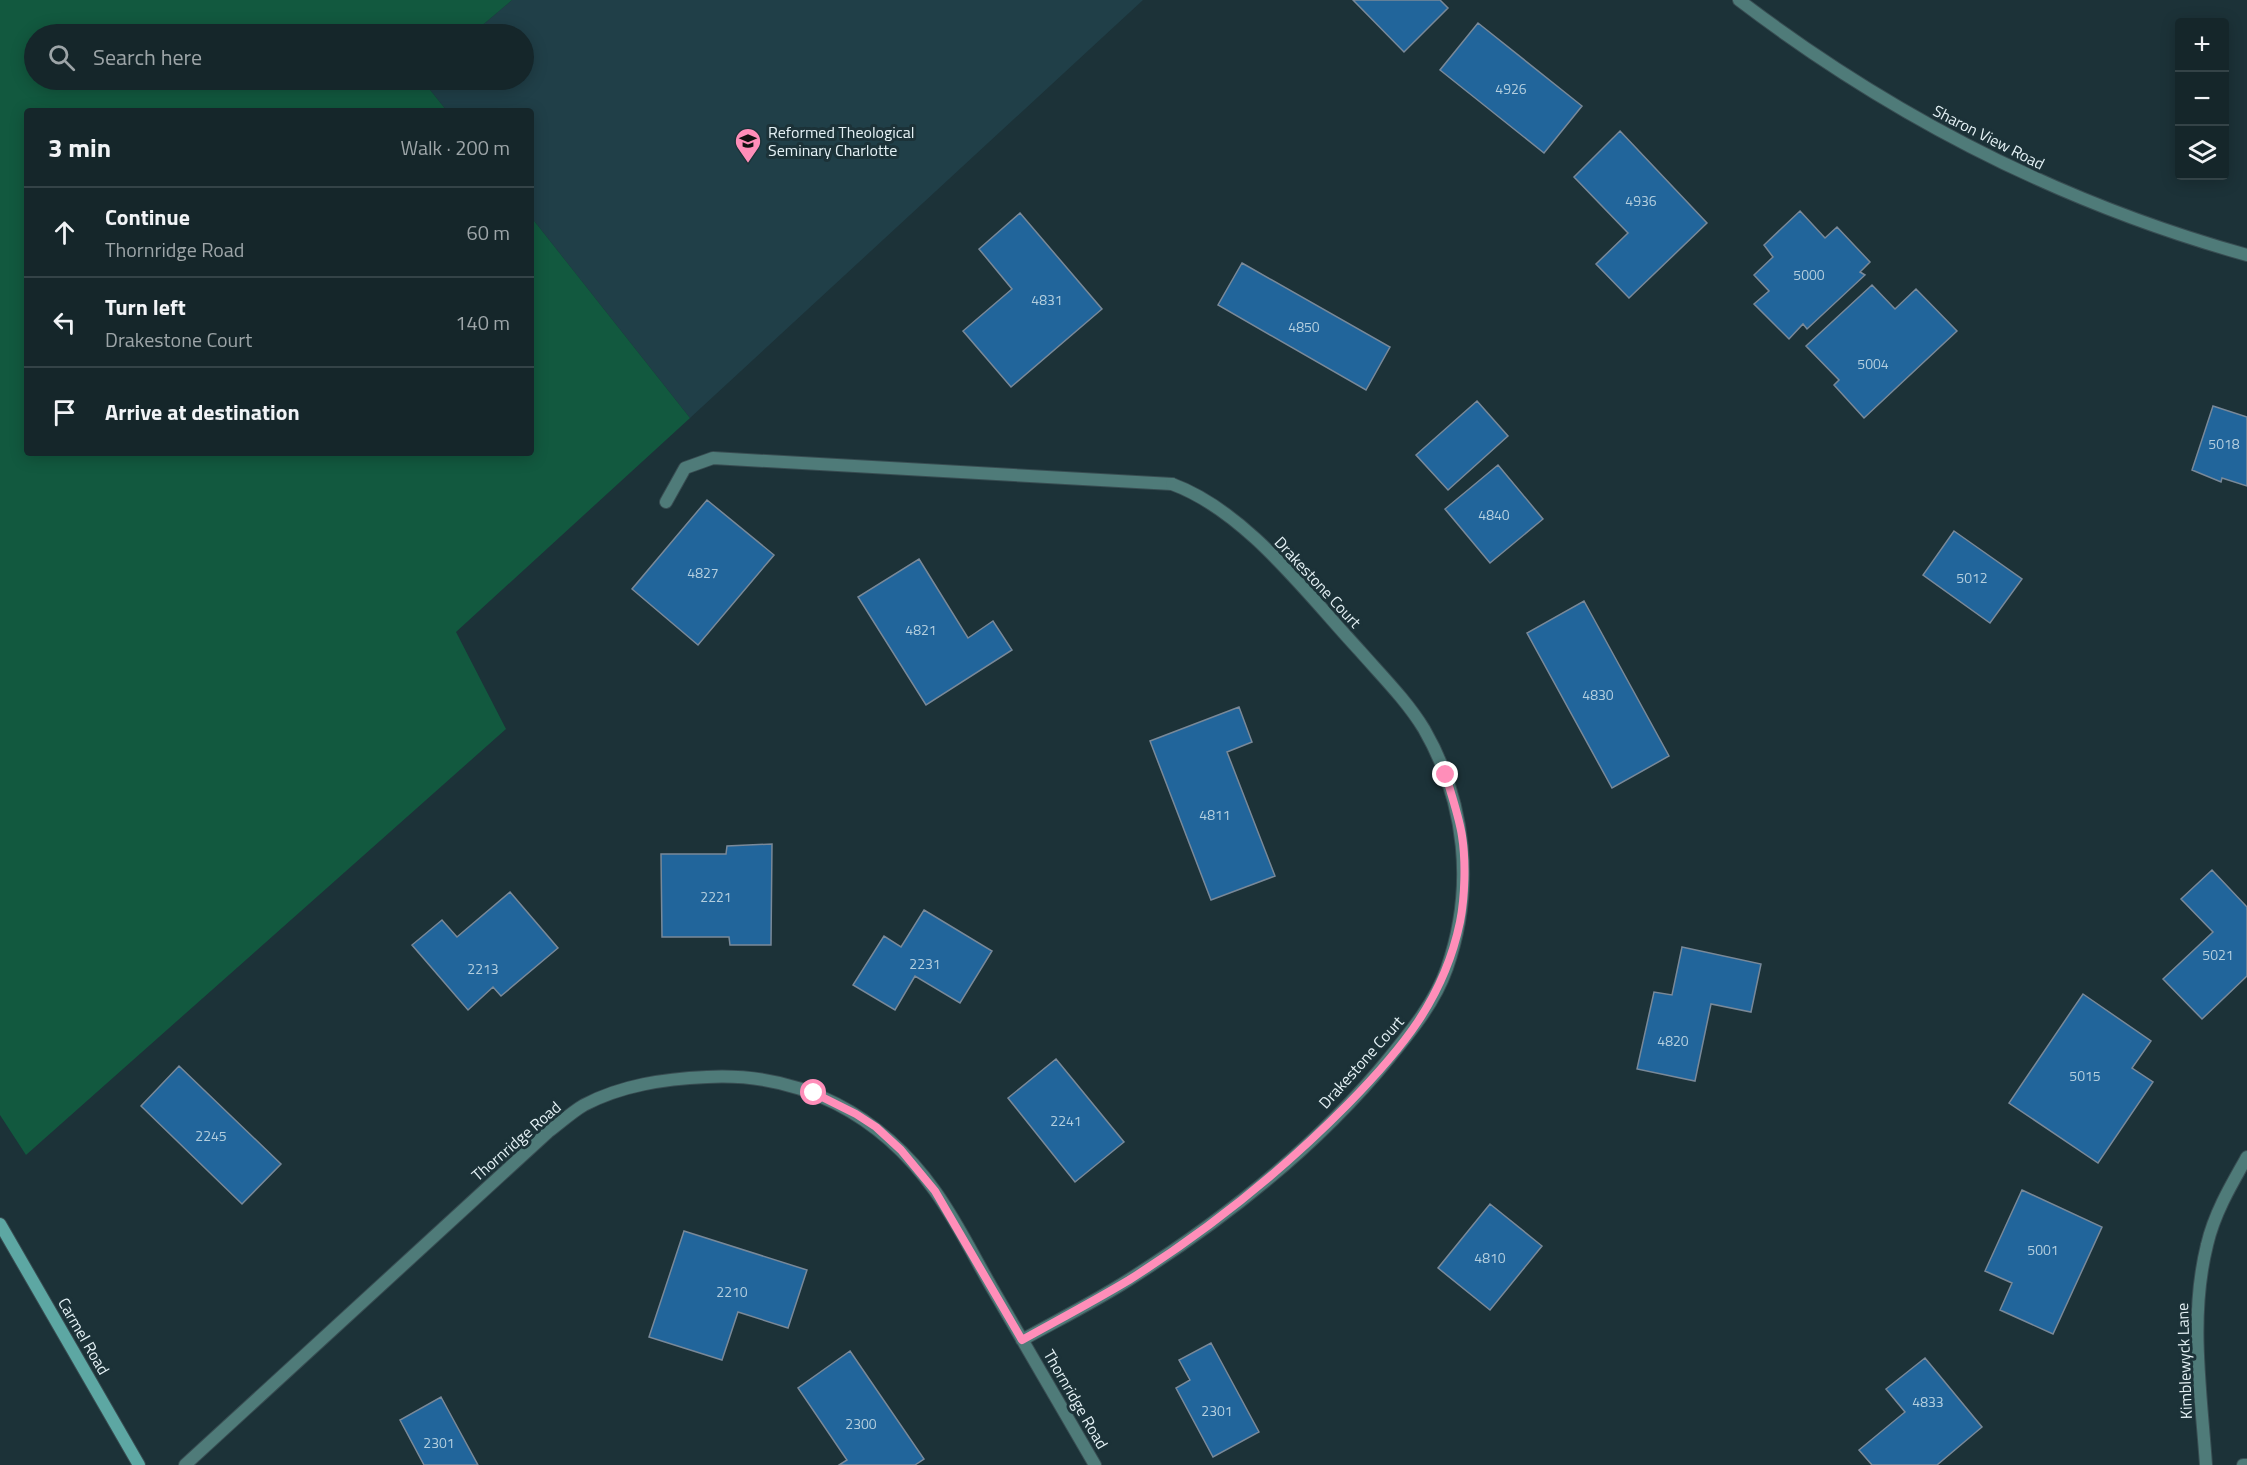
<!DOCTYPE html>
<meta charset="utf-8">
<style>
body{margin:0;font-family:"Titillium Web",sans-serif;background:#1e2e32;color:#f1f3f6}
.controls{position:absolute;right:18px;top:18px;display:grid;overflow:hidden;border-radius:6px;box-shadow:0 3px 15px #0003}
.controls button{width:54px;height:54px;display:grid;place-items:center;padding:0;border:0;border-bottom:2px solid #344347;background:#15262a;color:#f1f3f6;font:30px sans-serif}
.stop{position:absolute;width:18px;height:18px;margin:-14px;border:4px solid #ff8eb9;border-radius:50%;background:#fff}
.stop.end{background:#ff8eb9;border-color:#fff;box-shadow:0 2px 6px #0008}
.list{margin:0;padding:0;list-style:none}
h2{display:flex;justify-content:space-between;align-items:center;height:78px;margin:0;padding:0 24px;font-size:26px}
h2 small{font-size:20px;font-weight:400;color:#9da5a8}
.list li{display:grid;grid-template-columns:39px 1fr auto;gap:18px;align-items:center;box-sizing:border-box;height:90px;padding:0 24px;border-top:2px solid #344347}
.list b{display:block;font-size:22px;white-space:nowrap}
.list p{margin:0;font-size:20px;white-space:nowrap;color:#9da5a8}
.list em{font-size:20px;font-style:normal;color:#9da5a8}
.icon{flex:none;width:33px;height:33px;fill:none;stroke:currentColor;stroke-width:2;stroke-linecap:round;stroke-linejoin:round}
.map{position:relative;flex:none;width:2247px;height:1465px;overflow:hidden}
.search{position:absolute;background:#15262a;box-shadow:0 3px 15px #0003;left:24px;top:24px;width:510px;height:66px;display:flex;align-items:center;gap:15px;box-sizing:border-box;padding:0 21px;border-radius:33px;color:#9da5a8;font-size:22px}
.panel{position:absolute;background:#15262a;box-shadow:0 3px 15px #0003;left:24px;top:108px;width:510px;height:348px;border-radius:6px}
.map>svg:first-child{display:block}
.built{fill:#203f48}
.green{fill:#12593f}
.building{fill:#21659b;stroke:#798999;stroke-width:1.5}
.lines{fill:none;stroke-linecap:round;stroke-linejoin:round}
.service-casing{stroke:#384d52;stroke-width:14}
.minor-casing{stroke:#384d52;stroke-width:14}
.tertiary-casing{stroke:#384d52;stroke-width:14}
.secondary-casing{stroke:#384d52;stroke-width:14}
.service{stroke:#4f7b79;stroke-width:12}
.minor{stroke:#4f7b79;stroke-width:12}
.tertiary{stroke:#4f7b79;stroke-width:12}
.secondary{stroke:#5da7a3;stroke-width:12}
.route{stroke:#ff8eb9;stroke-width:8}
.labels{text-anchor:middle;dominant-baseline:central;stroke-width:6;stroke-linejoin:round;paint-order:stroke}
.number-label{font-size:14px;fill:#b3cede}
.poi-label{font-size:16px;fill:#e4f1f5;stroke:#1c3238;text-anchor:start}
.street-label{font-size:16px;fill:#e4f1f5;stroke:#1c3238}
</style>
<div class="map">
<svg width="2247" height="1465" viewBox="0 0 2247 1465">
<rect width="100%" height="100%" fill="#1c3238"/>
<!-- built -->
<path class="built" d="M512,0H1143L690,418L531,217V111H447L422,80H524V34H472Z"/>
<!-- green -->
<path class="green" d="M0,0H512L472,34H34V80H422L447,111H27V453H531V217L690,418L456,632L506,729L26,1155L0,1115Z"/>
<!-- building -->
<path class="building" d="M1353,0H1440L1448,8L1404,52Z
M1478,23L1582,106L1544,153L1440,70Z
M1620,131L1707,223L1629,298L1596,264L1628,233L1574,177Z
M1800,211L1825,238L1837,227L1870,262L1860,272L1865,275L1807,329L1803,324L1789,339L1754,304L1769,291L1754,275L1773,257L1764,245Z
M1020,213L1102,309L1011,387L963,331L1012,289L979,249Z
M1242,263L1390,347L1366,390L1218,305Z
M1872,285L1895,309L1916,289L1957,331L1864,418L1834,385L1839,380L1806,346Z
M1477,401L1508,436L1448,490L1416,455Z
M2213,406L2247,417V486L2222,478L2221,482L2192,470Z
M1498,465L1543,519L1490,563L1445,509Z
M707,500L774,555L698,645L632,589Z
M1954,531L2022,579L1990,623L1923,575Z
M919,559L968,638L993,621L1012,650L926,705L858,597Z
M1584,601L1669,756L1612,788L1527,633Z
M1239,707L1252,742L1227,752L1275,876L1211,900L1150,741Z
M772,844L771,945H730L729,937H662L661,854H726L727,846Z
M2212,870L2247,907V976L2202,1019L2163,979L2213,932L2181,899Z
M510,892L558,948L501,996L493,987L468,1010L412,945L442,920L457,937Z
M924,910L992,951L960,1003L915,976L895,1010L853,985L884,936L901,947Z
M1682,947L1761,964L1751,1012L1711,1004L1695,1081L1637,1069L1654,992L1672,995Z
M2083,994L2151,1041L2132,1068L2153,1082L2098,1163L2009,1103Z
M1056,1059L1124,1142L1075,1182L1008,1098Z
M179,1066L281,1164L242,1204L141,1106Z
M2022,1190L2102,1227L2053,1334L2000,1310L2012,1283L1985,1271Z
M1490,1204L1542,1246L1490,1310L1438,1268Z
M684,1231L807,1270L788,1328L738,1312L722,1360L649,1337Z
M1211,1343L1259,1432L1213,1457L1176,1388L1190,1380L1179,1360Z
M850,1351L924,1459L915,1465H839L847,1460L798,1388Z
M1925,1358L1982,1427L1937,1465H1872L1859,1450L1905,1412L1886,1389Z
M441,1397L478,1465H424L400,1420Z"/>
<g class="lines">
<!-- service casing -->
<g class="service-casing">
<path id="service" d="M666,502L685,468L713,458L1172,484"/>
</g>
<!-- minor casing -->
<g class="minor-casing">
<path id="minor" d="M1022,1340C1058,1320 1096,1301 1130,1279C1226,1218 1318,1146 1390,1057C1412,1030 1435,1002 1447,968C1475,888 1466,802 1424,729C1407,701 1382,676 1360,651C1307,594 1246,511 1172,484
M185,1465L548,1132C560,1123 572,1112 584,1105C622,1085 664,1079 707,1077C801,1072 881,1115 935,1191C958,1223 975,1259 995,1293C1028,1350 1062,1408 1095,1465
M2206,1465C2201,1392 2189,1317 2207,1245C2214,1214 2231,1185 2247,1157
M2243,1465H2247"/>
</g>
<!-- tertiary casing -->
<g class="tertiary-casing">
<path id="tertiary" d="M1739,0C1894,118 2060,203 2247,255"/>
</g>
<!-- secondary casing -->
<g class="secondary-casing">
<path id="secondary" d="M0,1224L139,1465"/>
</g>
<!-- service -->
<use href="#service" class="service"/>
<!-- minor -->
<use href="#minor" class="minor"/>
<!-- tertiary -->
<use href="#tertiary" class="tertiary"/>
<!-- secondary -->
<use href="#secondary" class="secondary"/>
</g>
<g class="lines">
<!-- route -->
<path class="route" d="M814,1093L856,1114L876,1127L901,1150L935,1191L1022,1340C1058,1320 1094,1301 1129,1280C1208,1230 1282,1171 1348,1104C1401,1050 1444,999 1460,922C1465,897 1466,861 1462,836C1459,816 1451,795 1446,775"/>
</g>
<!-- icons -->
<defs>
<g id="university-pin" transform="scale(1.35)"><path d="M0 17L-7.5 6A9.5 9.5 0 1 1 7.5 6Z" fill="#ff8eb9" stroke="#1c3238"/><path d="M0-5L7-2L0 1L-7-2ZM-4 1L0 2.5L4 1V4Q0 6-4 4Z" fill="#111"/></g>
</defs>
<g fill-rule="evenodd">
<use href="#university-pin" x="748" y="141"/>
</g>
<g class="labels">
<!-- number labels -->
<g class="number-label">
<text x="1511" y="88">4926</text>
<text x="1641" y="200">4936</text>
<text x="1809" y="274">5000</text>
<text x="1047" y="299">4831</text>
<text x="1304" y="326">4850</text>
<text x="1873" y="363">5004</text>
<text x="2224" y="443">5018</text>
<text x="1494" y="514">4840</text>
<text x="703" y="572">4827</text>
<text x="1972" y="577">5012</text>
<text x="921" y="629">4821</text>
<text x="1598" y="694">4830</text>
<text x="1215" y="814">4811</text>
<text x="716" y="896">2221</text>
<text x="2218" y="954">5021</text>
<text x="925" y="963">2231</text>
<text x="483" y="968">2213</text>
<text x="1673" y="1040">4820</text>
<text x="2085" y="1075">5015</text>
<text x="1066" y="1120">2241</text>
<text x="211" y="1135">2245</text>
<text x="2043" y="1249">5001</text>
<text x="1490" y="1257">4810</text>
<text x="732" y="1291">2210</text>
<text x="1928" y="1401">4833</text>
<text x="1217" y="1410">2301</text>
<text x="861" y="1423">2300</text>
<text x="439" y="1442">2301</text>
</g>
<!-- poi labels -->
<g class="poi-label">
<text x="768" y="132">Reformed Theological<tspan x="768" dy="18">Seminary Charlotte</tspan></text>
</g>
<!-- street labels -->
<g class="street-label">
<text transform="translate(1989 137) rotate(27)">Sharon View Road</text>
<text transform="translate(1318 582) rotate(47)">Drakestone Court</text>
<text transform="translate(1361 1062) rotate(-48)">Drakestone Court</text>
<text transform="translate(516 1141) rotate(-41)">Thornridge Road</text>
<text transform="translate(84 1336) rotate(60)">Carmel Road</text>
<text transform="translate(2184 1361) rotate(-92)">Kimblewyck Lane</text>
<text transform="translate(1076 1399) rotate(60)">Thornridge Road</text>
</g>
</g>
</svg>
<div class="controls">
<button>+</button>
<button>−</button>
<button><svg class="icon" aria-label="layers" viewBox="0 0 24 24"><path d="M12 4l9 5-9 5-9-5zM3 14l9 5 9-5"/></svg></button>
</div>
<div class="stop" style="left:814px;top:1093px"></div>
<div class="stop end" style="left:1446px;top:775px"></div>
<div class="search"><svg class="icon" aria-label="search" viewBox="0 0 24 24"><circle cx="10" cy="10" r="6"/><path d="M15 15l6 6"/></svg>Search here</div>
<section class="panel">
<h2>3 min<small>Walk · 200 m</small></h2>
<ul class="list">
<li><svg class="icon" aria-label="ahead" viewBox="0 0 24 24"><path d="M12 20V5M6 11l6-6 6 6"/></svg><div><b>Continue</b><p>Thornridge Road</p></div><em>60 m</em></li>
<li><svg class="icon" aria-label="left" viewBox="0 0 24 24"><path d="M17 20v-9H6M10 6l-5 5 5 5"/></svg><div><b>Turn left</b><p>Drakestone Court</p></div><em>140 m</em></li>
<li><svg class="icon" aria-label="arrive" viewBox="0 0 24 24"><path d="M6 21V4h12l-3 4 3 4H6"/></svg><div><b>Arrive at destination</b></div></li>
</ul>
</section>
</div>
